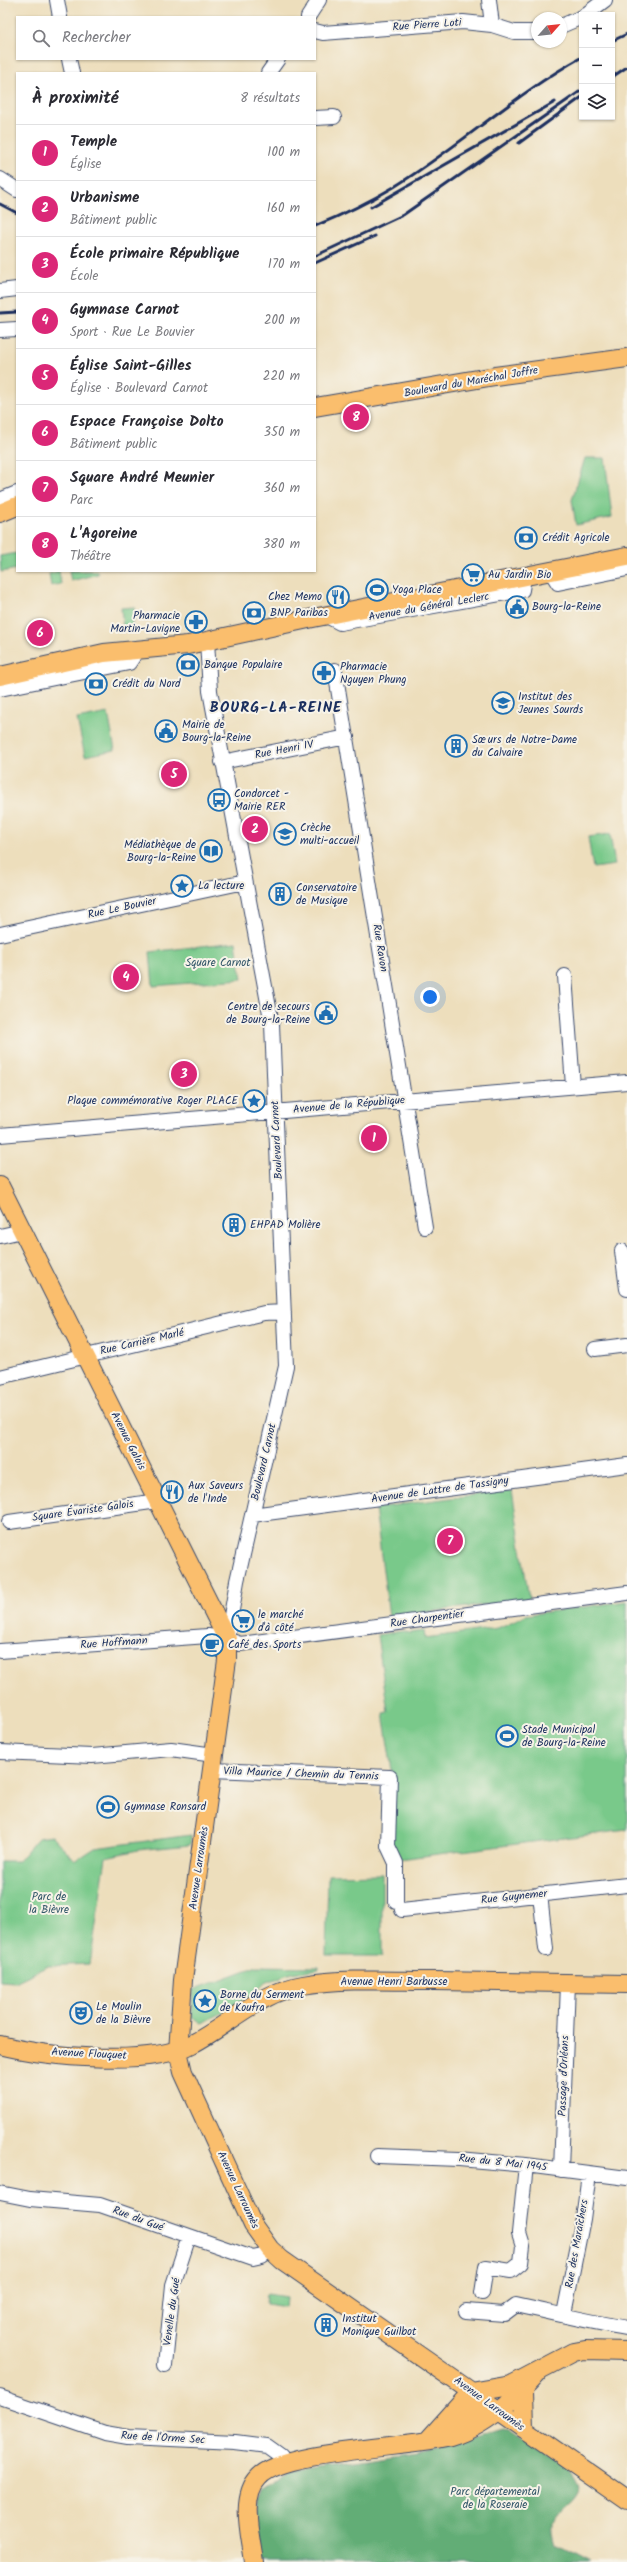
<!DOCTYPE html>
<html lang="fr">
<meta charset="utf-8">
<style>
body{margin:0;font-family:Kalam,sans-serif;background:#f2f2f3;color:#2b2b33}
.controls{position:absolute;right:12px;top:12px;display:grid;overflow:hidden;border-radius:0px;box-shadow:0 1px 3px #0004}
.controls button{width:36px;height:36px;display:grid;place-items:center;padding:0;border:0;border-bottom:1px solid #e1e1e2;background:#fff;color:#2b2b33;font:20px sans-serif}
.compass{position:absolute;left:531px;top:12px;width:36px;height:36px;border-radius:50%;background:#fff;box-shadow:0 1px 3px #0004;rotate:63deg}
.you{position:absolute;left:430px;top:997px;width:14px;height:14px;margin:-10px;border:3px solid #fff;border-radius:50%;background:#1a73e8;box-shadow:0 0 0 6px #1a73e833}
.badge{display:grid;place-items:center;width:26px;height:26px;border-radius:50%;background:#db2777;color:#fff;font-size:13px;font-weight:700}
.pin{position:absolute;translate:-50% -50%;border:2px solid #fff;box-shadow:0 1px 4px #0006}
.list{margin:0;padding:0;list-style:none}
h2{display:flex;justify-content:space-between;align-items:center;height:52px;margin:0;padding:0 16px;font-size:17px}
h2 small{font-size:13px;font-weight:400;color:#7c7c81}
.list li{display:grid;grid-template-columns:26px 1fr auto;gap:12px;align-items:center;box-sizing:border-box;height:56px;padding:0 16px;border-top:1px solid #e1e1e2}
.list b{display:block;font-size:15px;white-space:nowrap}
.list p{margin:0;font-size:13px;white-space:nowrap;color:#7c7c81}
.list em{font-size:13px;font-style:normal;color:#7c7c81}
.icon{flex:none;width:22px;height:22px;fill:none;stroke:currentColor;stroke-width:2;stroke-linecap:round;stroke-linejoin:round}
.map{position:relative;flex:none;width:627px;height:2562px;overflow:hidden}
.search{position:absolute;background:#fff;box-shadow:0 1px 3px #0004;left:16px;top:16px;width:300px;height:44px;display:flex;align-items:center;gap:10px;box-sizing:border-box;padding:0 14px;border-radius:0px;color:#7c7c81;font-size:15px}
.panel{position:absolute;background:#fff;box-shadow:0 1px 3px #0004;left:16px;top:72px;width:300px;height:500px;border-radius:0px}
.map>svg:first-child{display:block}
.green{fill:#79c98a;stroke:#4a7c74}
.forest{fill:#62ad76;stroke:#3e6e6a}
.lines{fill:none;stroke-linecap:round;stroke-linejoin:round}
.minor-casing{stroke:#3a496c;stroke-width:16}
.major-casing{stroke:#3a496c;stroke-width:20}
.minor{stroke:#fff;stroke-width:14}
.major{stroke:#fabe6d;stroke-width:18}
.rail{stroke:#1b2f5e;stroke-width:3}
.labels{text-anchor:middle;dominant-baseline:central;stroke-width:4;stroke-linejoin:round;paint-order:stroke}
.street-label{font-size:11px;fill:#1b2f5e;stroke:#f7f3e8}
.poi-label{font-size:11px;fill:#1b2f5e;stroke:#f7f3e8;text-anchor:start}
.park-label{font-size:11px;fill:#325669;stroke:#f7f3e8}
.district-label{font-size:15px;font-weight:bold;letter-spacing:1px;fill:#1b2f5e;stroke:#f7f3e8}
</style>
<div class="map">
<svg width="627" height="2562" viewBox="0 0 627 2562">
<rect width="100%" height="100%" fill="#f7f3e8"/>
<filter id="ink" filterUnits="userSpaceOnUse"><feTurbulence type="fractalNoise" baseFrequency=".025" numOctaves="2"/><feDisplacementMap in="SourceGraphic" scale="8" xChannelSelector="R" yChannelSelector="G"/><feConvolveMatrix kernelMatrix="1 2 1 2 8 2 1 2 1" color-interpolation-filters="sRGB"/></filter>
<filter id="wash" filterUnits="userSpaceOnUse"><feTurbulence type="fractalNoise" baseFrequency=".012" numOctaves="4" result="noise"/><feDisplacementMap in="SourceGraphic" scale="16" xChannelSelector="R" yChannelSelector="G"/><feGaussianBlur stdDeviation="0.9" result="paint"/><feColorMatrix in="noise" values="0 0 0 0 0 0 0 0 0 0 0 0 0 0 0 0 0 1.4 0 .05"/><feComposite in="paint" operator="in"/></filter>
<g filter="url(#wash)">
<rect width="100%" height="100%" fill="#eddebc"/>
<!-- green -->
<path class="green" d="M585,458H605L612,517L576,525L572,500Z
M17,553V569L1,572L0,556Z
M59,571L61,584L51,586L49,574Z
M69,571H97L98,574L71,581Z
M134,607L135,619H132V626L123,628L121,608Z
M108,713L115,750L85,756L77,719Z
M610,834L615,865L593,868L588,837Z
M236,942L242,979L153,986L150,952Z
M512,1490L529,1599L389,1617L375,1508Z
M627,1601V1830L399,1859L391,1842L393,1777L383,1713L388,1712L377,1635L403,1631L410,1633L424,1631L425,1638L498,1628L526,1615Z
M191,1835L190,1845L138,1850L106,1857L90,1964L48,1966L15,1982L0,1981V1861H18L38,1838L52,1836L75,1861L95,1848Z
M382,1874V1956H326L328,1875Z
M257,1966L318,1967V1969L292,1973L265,1983L257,1991L220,2014L201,2023L192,2017L193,1990Z
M267,2294L286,2297L285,2307L266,2304Z"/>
<!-- forest -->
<path class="forest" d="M503,2429L509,2430L571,2472L579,2489C568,2517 544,2506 556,2544L590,2562H262L255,2499L259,2487L285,2470L421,2452L442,2447L467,2437L470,2439Z"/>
</g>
<g filter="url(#ink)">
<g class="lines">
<!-- minor casing -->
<g class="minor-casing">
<path id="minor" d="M57,0L60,17
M489,0L492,25
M585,15L605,0
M308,17L319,0
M561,26L582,17
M315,31L323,33L463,22L492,25L514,32H537
M69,59L72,73
M268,73L278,59
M315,118L334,117
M0,179L17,190
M0,291L17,289
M0,330L17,329
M0,500L17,493
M551,572L558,583L627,569
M325,615L340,623L522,590L524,577
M207,641L210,691L272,1024L286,1366L237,1581L227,1639
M335,670L425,1227
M0,689L129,663L133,657L132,649
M222,762L347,737
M0,934L245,882
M565,976L573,1086
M0,1135L627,1082
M0,1236L22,1231
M622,1251L627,1289
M595,1349L627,1345
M0,1377L264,1313L284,1312
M252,1515L627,1465
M9,1522L158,1501
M0,1651L208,1636L227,1639L240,1644L627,1593
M0,1752L92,1756L171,1749L214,1755
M212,1770L390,1777L388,1846L396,1863V1902
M540,1894L546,1949
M402,1910L627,1885
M377,2156L459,2159L526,2165L627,2178
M561,2170L568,1983
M0,2193L30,2199L100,2205L253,2258L262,2256L270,2249
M482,2293L486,2267L511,2271L521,2263L523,2246L519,2233L526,2165
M466,2311L504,2314L516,2305C554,2313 589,2322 627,2328
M564,2314L583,2219L589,2174
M165,2365L173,2285L189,2236
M0,2397L105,2433L128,2437L235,2442L267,2446L281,2456"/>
</g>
<!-- major casing -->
<g class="major-casing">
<path id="major" d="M315,407L495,376L627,358
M0,513L17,506
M0,676L104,653L188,645L313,618L627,556
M0,1186L227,1639V1660L183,1980L178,2051L183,2072L253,2225L270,2249L282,2260L627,2500
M0,2045C47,2057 150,2067 192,2044C229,2025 260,1992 303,1985C346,1978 392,1981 435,1981C499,1982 563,1983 627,1984
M523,2390L524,2429
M471,2392L511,2385L574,2352L585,2350L627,2351
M454,2432L481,2399
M428,2440L471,2392
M254,2562C251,2537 239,2497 259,2477C283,2450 410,2448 450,2437C484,2427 516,2398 539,2371"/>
</g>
<!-- minor -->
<use href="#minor" class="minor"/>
<!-- major -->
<use href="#major" class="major"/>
<!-- rail -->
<path class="rail" d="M612,41L627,34
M612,77L627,67
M519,143L582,97
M0,204L17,213
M371,207L555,102
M315,226C342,215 369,202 394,187C459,147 515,94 582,57
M315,256L403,215L582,90
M315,263L375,236
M0,313L17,312"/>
</g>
</g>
<!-- icons -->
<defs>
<g id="bank-ring" transform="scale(1.15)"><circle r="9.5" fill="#f7f3e8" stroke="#1f6fb2" stroke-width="1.5"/><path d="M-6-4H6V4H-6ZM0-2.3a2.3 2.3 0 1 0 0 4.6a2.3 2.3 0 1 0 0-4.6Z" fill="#1f6fb2"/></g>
<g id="supermarket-ring" transform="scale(1.15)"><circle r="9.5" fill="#f7f3e8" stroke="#1f6fb2" stroke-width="1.5"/><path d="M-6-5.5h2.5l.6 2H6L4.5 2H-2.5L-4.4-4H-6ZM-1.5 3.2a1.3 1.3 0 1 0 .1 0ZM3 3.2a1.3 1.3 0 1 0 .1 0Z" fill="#1f6fb2"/></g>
<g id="stadium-ring" transform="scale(1.15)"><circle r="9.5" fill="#f7f3e8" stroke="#1f6fb2" stroke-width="1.5"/><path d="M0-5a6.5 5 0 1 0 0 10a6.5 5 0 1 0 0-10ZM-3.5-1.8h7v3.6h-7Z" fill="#1f6fb2"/></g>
<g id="restaurant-ring" transform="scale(1.15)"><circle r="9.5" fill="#f7f3e8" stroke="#1f6fb2" stroke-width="1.5"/><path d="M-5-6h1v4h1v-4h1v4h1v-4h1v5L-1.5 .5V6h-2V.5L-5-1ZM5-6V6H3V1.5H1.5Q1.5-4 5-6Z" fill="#1f6fb2"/></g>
<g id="civic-ring" transform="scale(1.15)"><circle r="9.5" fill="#f7f3e8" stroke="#1f6fb2" stroke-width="1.5"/><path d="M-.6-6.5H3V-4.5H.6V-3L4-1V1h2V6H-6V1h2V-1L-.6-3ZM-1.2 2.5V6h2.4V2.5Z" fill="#1f6fb2"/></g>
<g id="pharmacy-ring" transform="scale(1.15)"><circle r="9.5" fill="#f7f3e8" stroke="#1f6fb2" stroke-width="1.5"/><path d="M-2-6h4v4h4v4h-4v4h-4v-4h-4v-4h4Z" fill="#1f6fb2"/></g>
<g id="school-ring" transform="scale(1.15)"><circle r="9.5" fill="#f7f3e8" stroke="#1f6fb2" stroke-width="1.5"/><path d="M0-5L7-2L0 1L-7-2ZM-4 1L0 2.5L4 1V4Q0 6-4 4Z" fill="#1f6fb2"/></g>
<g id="building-ring" transform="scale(1.15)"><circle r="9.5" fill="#f7f3e8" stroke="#1f6fb2" stroke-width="1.5"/><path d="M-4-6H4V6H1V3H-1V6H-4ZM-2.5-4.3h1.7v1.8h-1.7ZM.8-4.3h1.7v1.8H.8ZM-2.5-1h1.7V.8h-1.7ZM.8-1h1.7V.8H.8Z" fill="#1f6fb2"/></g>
<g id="bus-ring" transform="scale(1.15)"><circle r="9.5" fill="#f7f3e8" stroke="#1f6fb2" stroke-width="1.5"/><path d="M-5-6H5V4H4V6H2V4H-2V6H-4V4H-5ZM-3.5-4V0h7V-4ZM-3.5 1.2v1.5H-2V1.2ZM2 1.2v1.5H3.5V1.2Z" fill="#1f6fb2"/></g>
<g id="library-ring" transform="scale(1.15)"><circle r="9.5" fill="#f7f3e8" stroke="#1f6fb2" stroke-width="1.5"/><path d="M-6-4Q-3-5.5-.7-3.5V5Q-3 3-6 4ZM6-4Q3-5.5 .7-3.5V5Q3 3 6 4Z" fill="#1f6fb2"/></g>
<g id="sight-ring" transform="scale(1.15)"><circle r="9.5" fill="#f7f3e8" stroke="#1f6fb2" stroke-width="1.5"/><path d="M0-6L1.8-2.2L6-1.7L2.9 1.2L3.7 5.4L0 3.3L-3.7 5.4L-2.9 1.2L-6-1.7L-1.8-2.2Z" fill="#1f6fb2"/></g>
<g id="cafe-ring" transform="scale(1.15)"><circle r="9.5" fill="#f7f3e8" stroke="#1f6fb2" stroke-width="1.5"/><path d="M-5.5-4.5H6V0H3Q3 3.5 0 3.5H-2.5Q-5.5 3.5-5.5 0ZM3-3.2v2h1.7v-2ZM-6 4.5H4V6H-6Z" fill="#1f6fb2"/></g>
<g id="theatre-ring" transform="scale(1.15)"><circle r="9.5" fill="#f7f3e8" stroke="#1f6fb2" stroke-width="1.5"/><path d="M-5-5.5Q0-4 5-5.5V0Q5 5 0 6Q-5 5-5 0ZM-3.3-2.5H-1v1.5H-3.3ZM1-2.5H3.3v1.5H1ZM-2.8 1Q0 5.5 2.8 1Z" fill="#1f6fb2"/></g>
</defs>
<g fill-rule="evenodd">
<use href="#bank-ring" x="526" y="538"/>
<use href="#supermarket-ring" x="473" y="575"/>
<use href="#stadium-ring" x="377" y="590"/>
<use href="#restaurant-ring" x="338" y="597"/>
<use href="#civic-ring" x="517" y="607"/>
<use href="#bank-ring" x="254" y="613"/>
<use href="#pharmacy-ring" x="196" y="622"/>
<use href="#bank-ring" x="188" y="665"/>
<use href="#pharmacy-ring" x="324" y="673"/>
<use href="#bank-ring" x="96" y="684"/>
<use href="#school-ring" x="503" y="703"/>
<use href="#civic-ring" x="166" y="731"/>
<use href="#building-ring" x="456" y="746"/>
<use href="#bus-ring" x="219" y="800"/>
<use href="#school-ring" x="285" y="834"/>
<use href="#library-ring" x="211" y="851"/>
<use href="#sight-ring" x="182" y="886"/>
<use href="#building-ring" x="280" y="894"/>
<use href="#civic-ring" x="326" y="1013"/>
<use href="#sight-ring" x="254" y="1101"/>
<use href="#building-ring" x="234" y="1225"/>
<use href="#restaurant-ring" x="172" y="1492"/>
<use href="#supermarket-ring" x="243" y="1621"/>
<use href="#cafe-ring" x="212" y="1645"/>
<use href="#stadium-ring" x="507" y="1736"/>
<use href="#stadium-ring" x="108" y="1807"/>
<use href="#sight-ring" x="205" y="2001"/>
<use href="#theatre-ring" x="81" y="2013"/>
<use href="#building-ring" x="326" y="2325"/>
</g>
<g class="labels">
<!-- street labels -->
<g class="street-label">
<text transform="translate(427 25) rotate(-4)">Rue Pierre Loti</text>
<text transform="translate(471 382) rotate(-10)">Boulevard du Maréchal Joffre</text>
<text transform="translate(429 607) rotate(-10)">Avenue du Général Leclerc</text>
<text transform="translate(284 750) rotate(-11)">Rue Henri IV</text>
<text transform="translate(122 908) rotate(-12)">Rue Le Bouvier</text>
<text transform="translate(380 948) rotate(81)">Rue Ravon</text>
<text transform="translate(349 1105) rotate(-5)">Avenue de la République</text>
<text transform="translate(277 1140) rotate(-93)">Boulevard Carnot</text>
<text transform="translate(142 1342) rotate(-13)">Rue Carrière Marlé</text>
<text transform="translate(128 1441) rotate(63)">Avenue Galois</text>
<text transform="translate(264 1462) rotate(-77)">Boulevard Carnot</text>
<text transform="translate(440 1490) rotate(-8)">Avenue de Lattre de Tassigny</text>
<text transform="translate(83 1511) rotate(-8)">Square Évariste Galois</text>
<text transform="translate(427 1619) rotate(-8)">Rue Charpentier</text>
<text transform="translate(114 1643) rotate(-4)">Rue Hoffmann</text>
<text transform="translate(301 1774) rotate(2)">Villa Maurice / Chemin du Tennis</text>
<text transform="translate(199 1868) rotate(-82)">Avenue Larroumès</text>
<text transform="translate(514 1897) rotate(-6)">Rue Guynemer</text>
<text x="394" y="1982">Avenue Henri Barbusse</text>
<text transform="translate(89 2054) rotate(3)">Avenue Flouquet</text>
<text transform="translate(564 2076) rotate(-88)">Passage d'Orléans</text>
<text transform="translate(503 2163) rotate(6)">Rue du 8 Mai 1945</text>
<text transform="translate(238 2190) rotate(65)">Avenue Larroumès</text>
<text transform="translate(138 2219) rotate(20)">Rue du Gué</text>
<text transform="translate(577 2244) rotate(-80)">Rue des Maraîchers</text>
<text transform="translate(172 2312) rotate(-82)">Venelle du Gué</text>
<text transform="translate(489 2404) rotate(36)">Avenue Larroumès</text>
<text transform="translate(163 2438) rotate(3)">Rue de l'Orme Sec</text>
</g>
<!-- poi labels -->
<g class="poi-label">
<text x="542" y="538">Crédit Agricole</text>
<text x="488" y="575">Au Jardin Bio</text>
<text x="392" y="590">Yoga Place</text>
<text x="322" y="597" text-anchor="end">Chez Memo</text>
<text x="532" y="607">Bourg-la-Reine</text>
<text x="270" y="613">BNP Paribas</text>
<text x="180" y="616" text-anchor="end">Pharmacie<tspan x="180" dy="13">Martin-Lavigne</tspan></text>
<text x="204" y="665">Banque Populaire</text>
<text x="340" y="667">Pharmacie<tspan x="340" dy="13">Nguyen Phung</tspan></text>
<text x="112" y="684">Crédit du Nord</text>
<text x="518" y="697">Institut des<tspan x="518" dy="13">Jeunes Sourds</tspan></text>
<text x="182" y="725">Mairie de<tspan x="182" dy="13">Bourg-la-Reine</tspan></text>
<text x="472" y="740">Sœurs de Notre-Dame<tspan x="472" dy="13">du Calvaire</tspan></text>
<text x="234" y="794">Condorcet -<tspan x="234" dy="13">Mairie RER</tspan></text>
<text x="300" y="828">Crèche<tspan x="300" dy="13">multi-accueil</tspan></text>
<text x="196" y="845" text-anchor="end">Médiathèque de<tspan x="196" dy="13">Bourg-la-Reine</tspan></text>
<text x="198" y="886">La lecture</text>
<text x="296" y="888">Conservatoire<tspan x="296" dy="13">de Musique</tspan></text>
<text x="310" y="1007" text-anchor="end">Centre de secours<tspan x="310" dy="13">de Bourg-la-Reine</tspan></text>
<text x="238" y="1101" text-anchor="end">Plaque commémorative Roger PLACE</text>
<text x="250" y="1225">EHPAD Molière</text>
<text x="188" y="1486">Aux Saveurs<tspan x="188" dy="13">de l'Inde</tspan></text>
<text x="258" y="1615">le marché<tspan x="258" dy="13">d'à côté</tspan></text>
<text x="228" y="1645">Café des Sports</text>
<text x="522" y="1730">Stade Municipal<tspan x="522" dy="13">de Bourg-la-Reine</tspan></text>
<text x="124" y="1807">Gymnase Ronsard</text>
<text x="220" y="1995">Borne du Serment<tspan x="220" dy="13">de Koufra</tspan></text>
<text x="96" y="2007">Le Moulin<tspan x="96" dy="13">de la Bièvre</tspan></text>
<text x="342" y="2319">Institut<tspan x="342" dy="13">Monique Guilbot</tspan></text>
</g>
<!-- park labels -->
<g class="park-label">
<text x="218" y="963">Square Carnot</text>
<text x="49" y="1897">Parc de<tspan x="49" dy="13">la Bièvre</tspan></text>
<text x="495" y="2492">Parc départemental<tspan x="495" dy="13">de la Roseraie</tspan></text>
</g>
<!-- district labels -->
<g class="district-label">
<text x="276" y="708">BOURG-LA-REINE</text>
</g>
</g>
</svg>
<div class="controls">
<button>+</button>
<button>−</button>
<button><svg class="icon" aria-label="layers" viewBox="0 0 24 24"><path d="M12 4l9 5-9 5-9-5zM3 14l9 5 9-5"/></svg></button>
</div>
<svg class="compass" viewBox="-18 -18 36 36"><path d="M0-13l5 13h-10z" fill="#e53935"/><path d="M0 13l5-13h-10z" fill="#7c7c81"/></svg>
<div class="you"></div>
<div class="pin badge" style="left:374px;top:1138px">1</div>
<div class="pin badge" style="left:255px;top:829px">2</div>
<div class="pin badge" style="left:184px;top:1074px">3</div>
<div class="pin badge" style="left:126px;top:977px">4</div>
<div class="pin badge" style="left:174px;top:774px">5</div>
<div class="pin badge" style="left:40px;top:633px">6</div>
<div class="pin badge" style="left:450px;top:1541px">7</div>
<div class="pin badge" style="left:356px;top:417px">8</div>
<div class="search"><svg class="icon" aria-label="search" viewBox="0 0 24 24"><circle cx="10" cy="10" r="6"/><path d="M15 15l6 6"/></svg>Rechercher</div>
<section class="panel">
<h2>À proximité<small>8 résultats</small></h2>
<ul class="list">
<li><span class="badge">1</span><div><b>Temple</b><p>Église</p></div><em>100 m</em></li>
<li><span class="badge">2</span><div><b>Urbanisme</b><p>Bâtiment public</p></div><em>160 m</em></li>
<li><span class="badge">3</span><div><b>École primaire République</b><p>École</p></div><em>170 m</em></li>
<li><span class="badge">4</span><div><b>Gymnase Carnot</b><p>Sport · Rue Le Bouvier</p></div><em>200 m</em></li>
<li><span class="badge">5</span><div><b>Église Saint-Gilles</b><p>Église · Boulevard Carnot</p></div><em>220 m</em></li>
<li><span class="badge">6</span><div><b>Espace Françoise Dolto</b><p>Bâtiment public</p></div><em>350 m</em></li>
<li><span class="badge">7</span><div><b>Square André Meunier</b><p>Parc</p></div><em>360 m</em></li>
<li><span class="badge">8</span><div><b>L'Agoreine</b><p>Théâtre</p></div><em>380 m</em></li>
</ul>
</section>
</div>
